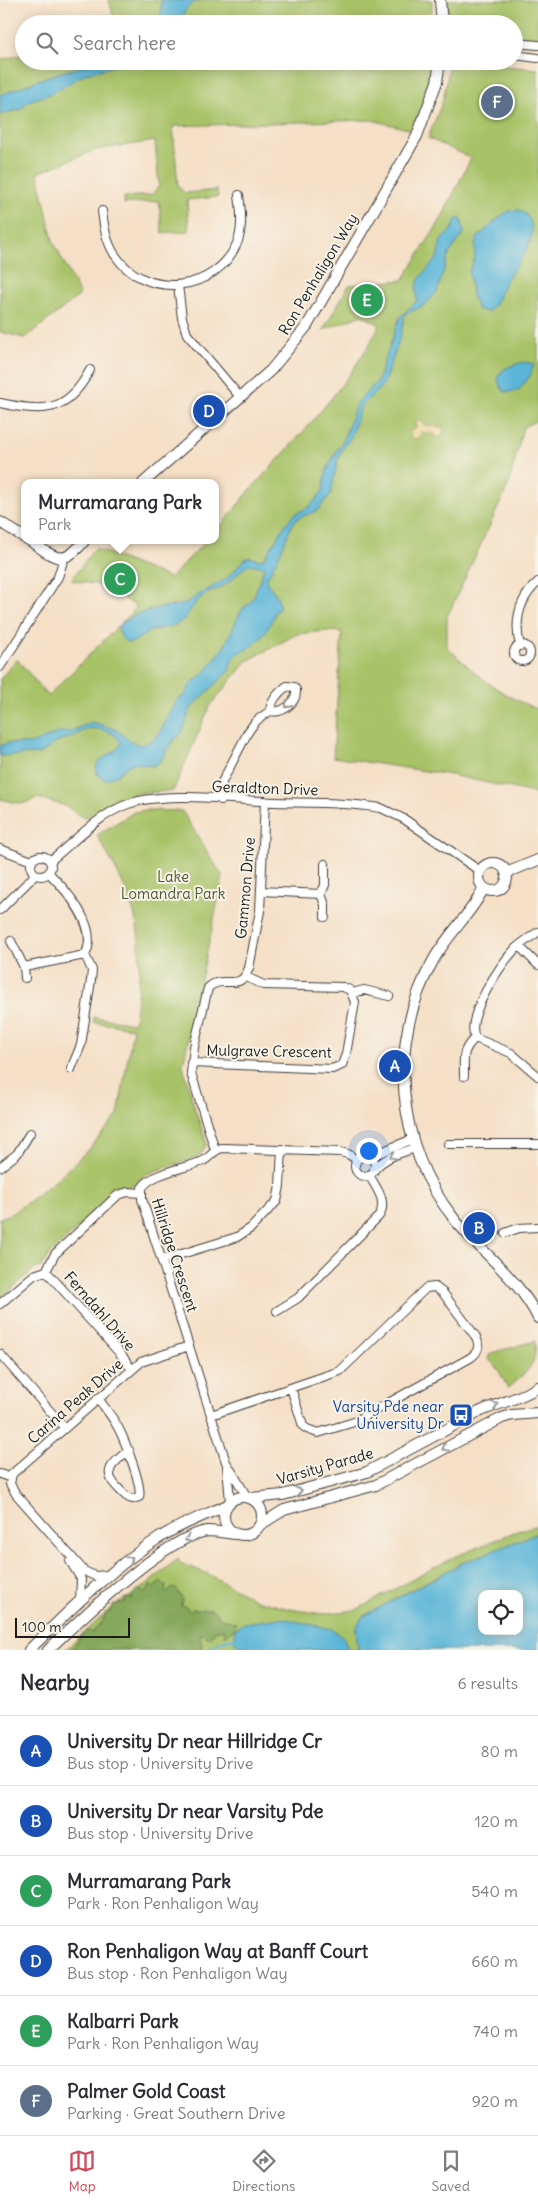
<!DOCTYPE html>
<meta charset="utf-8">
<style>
body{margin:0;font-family:Delius,sans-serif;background:#f2f2f3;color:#2b2b33}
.controls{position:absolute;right:15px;bottom:15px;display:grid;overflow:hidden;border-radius:10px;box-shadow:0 2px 12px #0003}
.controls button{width:45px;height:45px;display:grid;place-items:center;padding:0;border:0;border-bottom:1px solid #e1e1e2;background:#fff;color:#2b2b33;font:25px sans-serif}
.scale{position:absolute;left:15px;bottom:12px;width:115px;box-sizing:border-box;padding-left:5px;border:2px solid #1c1c1c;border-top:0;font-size:14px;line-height:18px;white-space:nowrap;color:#1c1c1c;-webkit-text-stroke:4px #f7f3e8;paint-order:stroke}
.you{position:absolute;left:368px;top:1150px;width:18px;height:18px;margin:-12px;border:4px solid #fff;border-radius:50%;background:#1a73e8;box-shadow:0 0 0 8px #1a73e833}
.badge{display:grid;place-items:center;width:32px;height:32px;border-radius:50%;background:#d1495b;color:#fff;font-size:16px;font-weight:700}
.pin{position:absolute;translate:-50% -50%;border:2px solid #fff;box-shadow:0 1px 5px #0006}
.popup{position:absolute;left:21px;top:479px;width:198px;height:65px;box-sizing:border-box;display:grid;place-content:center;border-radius:10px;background:#fff;filter:drop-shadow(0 1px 4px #0005);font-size:16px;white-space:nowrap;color:#7c7c81}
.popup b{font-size:19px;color:#2b2b33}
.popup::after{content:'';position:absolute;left:50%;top:100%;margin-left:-10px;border:10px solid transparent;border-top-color:#fff}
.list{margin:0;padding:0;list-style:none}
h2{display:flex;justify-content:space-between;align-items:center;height:65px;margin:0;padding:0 20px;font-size:21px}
h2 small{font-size:16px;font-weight:400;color:#7c7c81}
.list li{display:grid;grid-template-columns:32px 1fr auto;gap:15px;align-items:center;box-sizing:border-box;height:70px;padding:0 20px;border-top:1px solid #e1e1e2}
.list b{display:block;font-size:19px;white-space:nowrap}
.list p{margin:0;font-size:16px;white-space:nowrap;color:#7c7c81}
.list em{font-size:16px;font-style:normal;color:#7c7c81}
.icon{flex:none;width:28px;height:28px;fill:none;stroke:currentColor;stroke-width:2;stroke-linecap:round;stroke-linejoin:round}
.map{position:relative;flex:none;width:538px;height:1650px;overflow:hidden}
.search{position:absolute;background:#fff;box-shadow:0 2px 12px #0003;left:15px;right:15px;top:15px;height:55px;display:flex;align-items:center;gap:12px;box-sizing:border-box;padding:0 18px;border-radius:28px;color:#7c7c81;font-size:19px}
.sheet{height:485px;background:#fff}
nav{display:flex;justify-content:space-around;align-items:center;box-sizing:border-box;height:70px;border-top:1px solid #e1e1e2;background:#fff;font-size:14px;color:#7c7c81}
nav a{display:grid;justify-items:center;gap:2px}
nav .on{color:#d1495b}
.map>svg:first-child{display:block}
.green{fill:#a8c268;stroke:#626f42}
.forest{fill:#86a85c;stroke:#51623c}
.sand{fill:#eeda9e;stroke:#857b5d}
.water{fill:#5ab5d8;stroke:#3b687a;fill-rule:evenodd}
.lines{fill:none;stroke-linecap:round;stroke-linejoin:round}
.stream{stroke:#5ab5d8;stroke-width:2.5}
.street-casing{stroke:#3d3936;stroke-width:10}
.secondary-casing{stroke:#3d3936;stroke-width:12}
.street{stroke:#fff;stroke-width:8}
.secondary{stroke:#fff;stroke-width:10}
.oneway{stroke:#999}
.labels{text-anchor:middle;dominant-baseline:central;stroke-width:4;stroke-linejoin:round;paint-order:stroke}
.street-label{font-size:15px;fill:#1c1c1c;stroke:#f7f3e8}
.park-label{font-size:15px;fill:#4d5637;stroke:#f7f3e8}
.transit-label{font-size:15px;fill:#164399;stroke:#f7f3e8;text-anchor:end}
</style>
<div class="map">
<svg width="538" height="1650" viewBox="0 0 538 1650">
<rect width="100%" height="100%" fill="#f7f3e8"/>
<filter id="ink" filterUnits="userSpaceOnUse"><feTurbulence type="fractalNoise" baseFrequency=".02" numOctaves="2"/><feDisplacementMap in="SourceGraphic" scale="10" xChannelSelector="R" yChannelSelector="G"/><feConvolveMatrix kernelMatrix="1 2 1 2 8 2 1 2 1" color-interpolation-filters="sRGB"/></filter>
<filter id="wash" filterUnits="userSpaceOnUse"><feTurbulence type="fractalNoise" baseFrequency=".0096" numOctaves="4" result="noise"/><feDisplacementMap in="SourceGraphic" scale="20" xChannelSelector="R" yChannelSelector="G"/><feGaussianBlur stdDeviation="1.12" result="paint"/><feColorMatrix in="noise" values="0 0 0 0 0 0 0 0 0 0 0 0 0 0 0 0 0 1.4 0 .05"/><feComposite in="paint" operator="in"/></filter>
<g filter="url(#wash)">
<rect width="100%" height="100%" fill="#f5dfc6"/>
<!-- green -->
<path class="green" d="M109,0H432L431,24H115Z
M447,0H538V41L514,39V24H450Z
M24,54V61H432L424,100L412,130L372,120L173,126L178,186L185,193L217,190L218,197L187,200L189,231L162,233L159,201L124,204V197L151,195L159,186L155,141L95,150L38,173L53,241L80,295L25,338L0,332V60Z
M458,62L538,69V420L523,427L509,484L447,617V647C474,673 502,697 538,709V794L451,775L333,757L342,632L327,631L297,634L247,661L210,706L173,791L139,793L106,806L84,818L66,806L38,798L22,804L0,799V679L17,659L48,696L137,607L104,586L71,580L95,548L170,578L207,540H215V532C229,518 239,502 252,488C296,440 350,384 380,325L362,315L323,330L349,285L403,280L440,221L471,158L428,138L443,100L450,64Z
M148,810L182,811L223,877L183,1065L195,1110L207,1143L202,1153L195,1158L146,1174L137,1183L118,1190L49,1255L41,1267L33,1270L0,1299V1218L13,1213L54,1182L90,1148L118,1115L133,1028L93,1022L94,1017L134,1023C139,983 145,940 130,901C122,878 108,856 97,835L134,812Z
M535,1341C538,1367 525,1372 508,1388L499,1371L488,1358L491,1353Z
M538,1525V1533L462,1563L362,1617L356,1628L358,1650H65L116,1604L136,1593L178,1559L180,1563L206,1573L256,1600L290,1609L322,1614L356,1610L452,1558L517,1531Z"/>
<!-- forest -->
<path class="forest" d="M160,1582L166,1585L165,1591L167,1593L172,1588L177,1589L182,1599L181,1605L187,1607L189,1612L193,1609H212L221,1618L236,1623L235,1629L225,1636L224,1629L215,1631L210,1638L200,1633L202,1646L201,1650H71L86,1630L93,1633L95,1628L102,1623L106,1612H110L113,1605L126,1602L124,1598L132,1599V1595L139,1589L145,1593L151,1584L155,1588Z"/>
<!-- sand -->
<path class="sand" d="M418,420L423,422L424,425L441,427L444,429L443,435L437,439L433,433L425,434L422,431L418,439H413L409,432L416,428L415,423Z"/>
<!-- water -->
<path class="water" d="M161,0H202C189,3 182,11 182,24H161Z
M100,61H133L87,73L50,94L26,102L22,109L0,115V95L49,76Z
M519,210C524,212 527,215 530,220C538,242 518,262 507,279C500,289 498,306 487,312L477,309L472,296L469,272L475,257V244L478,237L501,216L509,211Z
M456,219H461L464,233L449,254L437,292L425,305L405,314L400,338L383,385L361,406L351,437L341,451L337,463L331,494L317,511L298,518L292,525L275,564L272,565L273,569C255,589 281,584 279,609L275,612C273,622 261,641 251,647C238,656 234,649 229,671L191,708L182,733L173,741L161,760L154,766L132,763L115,776L105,780L97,774L96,766C102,755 117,754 121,743C115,731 102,729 89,728L74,736L59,741L40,754L0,756V746L7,743L30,744L61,732H69L92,722L117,730L128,740L140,745L149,742L158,735L177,700L185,695L191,684L205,672L224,647L242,609L250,603L255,594L264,567L249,564C240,570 235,578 226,584C218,590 207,592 199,599C193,605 189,614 183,620C176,627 163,628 154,630C140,633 125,659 118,626L134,615L158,608L186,604L198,595L226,579L245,559L250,557L260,560L265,557L287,522L295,514L309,507L323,491L326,472L336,451L343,441L356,404L377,382L400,317L417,301L416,288L419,279L437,258L441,240L453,228Z
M525,362L534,364L530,376L518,391L505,392C487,373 509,365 525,362Z
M538,1533V1650H358L356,1628L362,1617L462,1563ZM482,1594H519V1631H482Z
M281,1618L332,1629L344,1638L348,1650H249L244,1646L235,1644V1629L244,1623Z"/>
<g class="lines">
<!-- stream -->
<path class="stream" d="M210,1650L212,1646L224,1640L236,1638"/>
</g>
</g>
<g filter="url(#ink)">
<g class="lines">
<!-- street casing -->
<g class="street-casing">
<path id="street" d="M514,43L538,45
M514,55L538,58
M102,211C104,227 106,241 115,255C146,301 218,292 238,241C243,226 241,210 239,195
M178,285L182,318L187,334L240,397
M0,403C43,412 67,414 90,370
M514 653a8 8 0 1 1 16 0a8 8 0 1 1-16 0Z
M520,646C514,621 519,599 538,582
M0,667L58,577L64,558
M221,800L222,782L248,732L256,721L270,711C282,714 297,703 296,690L294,687L287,686C279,692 271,701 270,711
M0,849L32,861
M31 866a10 10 0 1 1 20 0a10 10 0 1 1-20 0Z
M50,861C74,842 95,818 123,806C161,790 232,800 274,802C310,803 346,802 381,808L404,819L480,871
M49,873C67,891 100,928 85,955L92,970L91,980L81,1045L71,1069
M261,891L321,894
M0,910L36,874
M325,917V905L321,894L325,885V864
M11,941L24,967L25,978
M519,946L538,965
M24,967L85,955
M352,993L364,990L389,996
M475,1038C465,1016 501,964 516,948C523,942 531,937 538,932
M475,1038L511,1053L538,1076
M191,1063L332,1069L342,1065L346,1054L355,1002L350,990L343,987L264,985L246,977
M464,1076C464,1058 461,1051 475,1038
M448,1144H538
M215,1150L191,1073L194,1047L208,988C223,973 240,994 249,968L260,911L265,801
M367,1156L374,1155L413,1139
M355 1166a10 10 0 1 1 20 0a10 10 0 1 1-20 0Z
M0,1167L17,1154L30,1133
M374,1170C384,1157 401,1153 415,1148
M505,1233L519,1228L538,1227
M162,1260L237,1237L251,1228L277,1201L280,1186L282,1149
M46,1271L123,1357L132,1370
M0,1304L34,1275L46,1271L55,1254L118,1195L128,1192L141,1193
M277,1311L298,1298L379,1216C388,1201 376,1188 369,1175
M0,1354L64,1427
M98,1398C104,1407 111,1415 116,1424C123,1435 143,1486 139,1497L133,1499C126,1498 122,1492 117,1487C101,1471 114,1462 129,1450
M211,1415L340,1371L426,1288L435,1287L443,1293L476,1337C480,1346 479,1352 470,1358L354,1422L318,1433L307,1429L303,1426L291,1388
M227,1466L230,1502
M0,1474L11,1478
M247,1497L226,1462L142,1199V1188C150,1173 187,1168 203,1161C211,1157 213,1150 222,1148L340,1152L348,1154L357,1160
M70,1561L81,1579L80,1601
M109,1575L95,1576L84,1571L16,1494L10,1484L12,1474L141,1362L189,1346"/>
</g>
<!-- secondary casing -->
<g class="secondary-casing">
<path id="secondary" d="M440,0L442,24
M143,483L271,370L307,326L417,136L437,82L440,61
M0,522L25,538
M29,540C54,557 62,569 85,540
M479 877a14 14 0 1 1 28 0a14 14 0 1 1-28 0Z
M506,873L538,860
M484,888C471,914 448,934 434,959C387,1042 395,1145 455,1220C482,1253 519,1279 538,1318
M224 1516a19 19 0 1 1 38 0a19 19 0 1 1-38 0Z
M251,1498L283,1495L367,1472L479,1412C498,1403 520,1399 538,1387
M260,1525L284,1510L376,1485L502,1418L512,1415L538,1413
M29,1650C69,1611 111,1568 159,1538C180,1524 204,1516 227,1505
M48,1650C79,1620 167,1536 208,1531C217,1531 226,1533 235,1534"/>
</g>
<!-- street -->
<use href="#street" class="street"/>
<!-- secondary -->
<use href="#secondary" class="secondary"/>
</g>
<!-- one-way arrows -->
<defs><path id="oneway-chevron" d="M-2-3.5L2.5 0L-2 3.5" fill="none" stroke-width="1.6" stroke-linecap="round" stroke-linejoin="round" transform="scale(1.25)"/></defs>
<g class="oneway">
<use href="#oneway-chevron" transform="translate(288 705) rotate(134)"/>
<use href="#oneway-chevron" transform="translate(393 1156) rotate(154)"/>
<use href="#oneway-chevron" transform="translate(495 1405) rotate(-21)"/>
<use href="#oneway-chevron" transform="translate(445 1448) rotate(151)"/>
<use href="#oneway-chevron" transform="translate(299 1491) rotate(-14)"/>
<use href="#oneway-chevron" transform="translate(188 1539) rotate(157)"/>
<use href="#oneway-chevron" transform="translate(130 1559) rotate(-39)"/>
</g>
</g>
<!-- icons -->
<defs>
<g id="bus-square" transform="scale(1.25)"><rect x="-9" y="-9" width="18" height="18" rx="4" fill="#1a4fb4" stroke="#f7f3e8"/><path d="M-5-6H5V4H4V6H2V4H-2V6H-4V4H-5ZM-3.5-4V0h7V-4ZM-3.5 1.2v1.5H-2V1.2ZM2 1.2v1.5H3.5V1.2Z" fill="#fff"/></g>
</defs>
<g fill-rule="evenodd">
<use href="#bus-square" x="461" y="1415"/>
</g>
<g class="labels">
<!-- street labels -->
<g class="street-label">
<text transform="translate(318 274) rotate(-59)">Ron Penhaligon Way</text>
<text transform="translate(265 788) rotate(2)">Geraldton Drive</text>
<text transform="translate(245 888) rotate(-85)">Gammon Drive</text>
<text transform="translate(269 1051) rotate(1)">Mulgrave Crescent</text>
<text transform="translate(175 1255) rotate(72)">Hillridge Crescent</text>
<text transform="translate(100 1311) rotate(49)">Ferndahl Drive</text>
<text transform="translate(75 1401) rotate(-41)">Carina Peak Drive</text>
<text transform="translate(325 1466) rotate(-16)">Varsity Parade</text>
</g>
<!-- park labels -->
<g class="park-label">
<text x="173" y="876">Lake<tspan x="173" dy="17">Lomandra Park</tspan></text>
</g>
<!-- transit labels -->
<g class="transit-label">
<text x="444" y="1406">Varsity Pde near<tspan x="444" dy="17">University Dr</tspan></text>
</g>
</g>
</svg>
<div class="controls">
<button><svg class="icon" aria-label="locate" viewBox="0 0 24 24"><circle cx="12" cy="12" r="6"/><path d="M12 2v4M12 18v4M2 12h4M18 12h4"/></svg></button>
</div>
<div class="scale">100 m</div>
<div class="you"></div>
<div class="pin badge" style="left:395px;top:1066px;background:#1a4fb4">A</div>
<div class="pin badge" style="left:479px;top:1228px;background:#1a4fb4">B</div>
<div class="pin badge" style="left:120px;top:579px;background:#2e9e5b">C</div>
<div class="popup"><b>Murramarang Park</b>Park</div>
<div class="pin badge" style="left:209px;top:411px;background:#1a4fb4">D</div>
<div class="pin badge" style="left:367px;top:300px;background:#2e9e5b">E</div>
<div class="pin badge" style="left:497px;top:102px;background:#5c6f8a">F</div>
<div class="search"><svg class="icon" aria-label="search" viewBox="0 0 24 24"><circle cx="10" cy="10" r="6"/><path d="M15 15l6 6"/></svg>Search here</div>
</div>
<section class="sheet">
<h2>Nearby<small>6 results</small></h2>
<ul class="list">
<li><span class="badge" style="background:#1a4fb4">A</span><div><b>University Dr near Hillridge Cr</b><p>Bus stop · University Drive</p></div><em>80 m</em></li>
<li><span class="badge" style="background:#1a4fb4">B</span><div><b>University Dr near Varsity Pde</b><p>Bus stop · University Drive</p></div><em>120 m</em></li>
<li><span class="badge" style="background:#2e9e5b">C</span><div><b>Murramarang Park</b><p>Park · Ron Penhaligon Way</p></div><em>540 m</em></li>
<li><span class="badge" style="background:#1a4fb4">D</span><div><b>Ron Penhaligon Way at Banff Court</b><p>Bus stop · Ron Penhaligon Way</p></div><em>660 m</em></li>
<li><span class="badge" style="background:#2e9e5b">E</span><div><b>Kalbarri Park</b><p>Park · Ron Penhaligon Way</p></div><em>740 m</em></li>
<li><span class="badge" style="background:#5c6f8a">F</span><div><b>Palmer Gold Coast</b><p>Parking · Great Southern Drive</p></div><em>920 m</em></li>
</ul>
</section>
<nav>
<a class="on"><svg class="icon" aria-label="map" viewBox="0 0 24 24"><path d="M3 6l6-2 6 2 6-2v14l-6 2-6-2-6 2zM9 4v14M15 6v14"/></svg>Map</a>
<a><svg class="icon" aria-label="directions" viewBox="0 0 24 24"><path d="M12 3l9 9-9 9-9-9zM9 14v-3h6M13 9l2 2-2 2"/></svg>Directions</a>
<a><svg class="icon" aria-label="saved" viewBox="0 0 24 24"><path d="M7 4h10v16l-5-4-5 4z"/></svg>Saved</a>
</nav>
